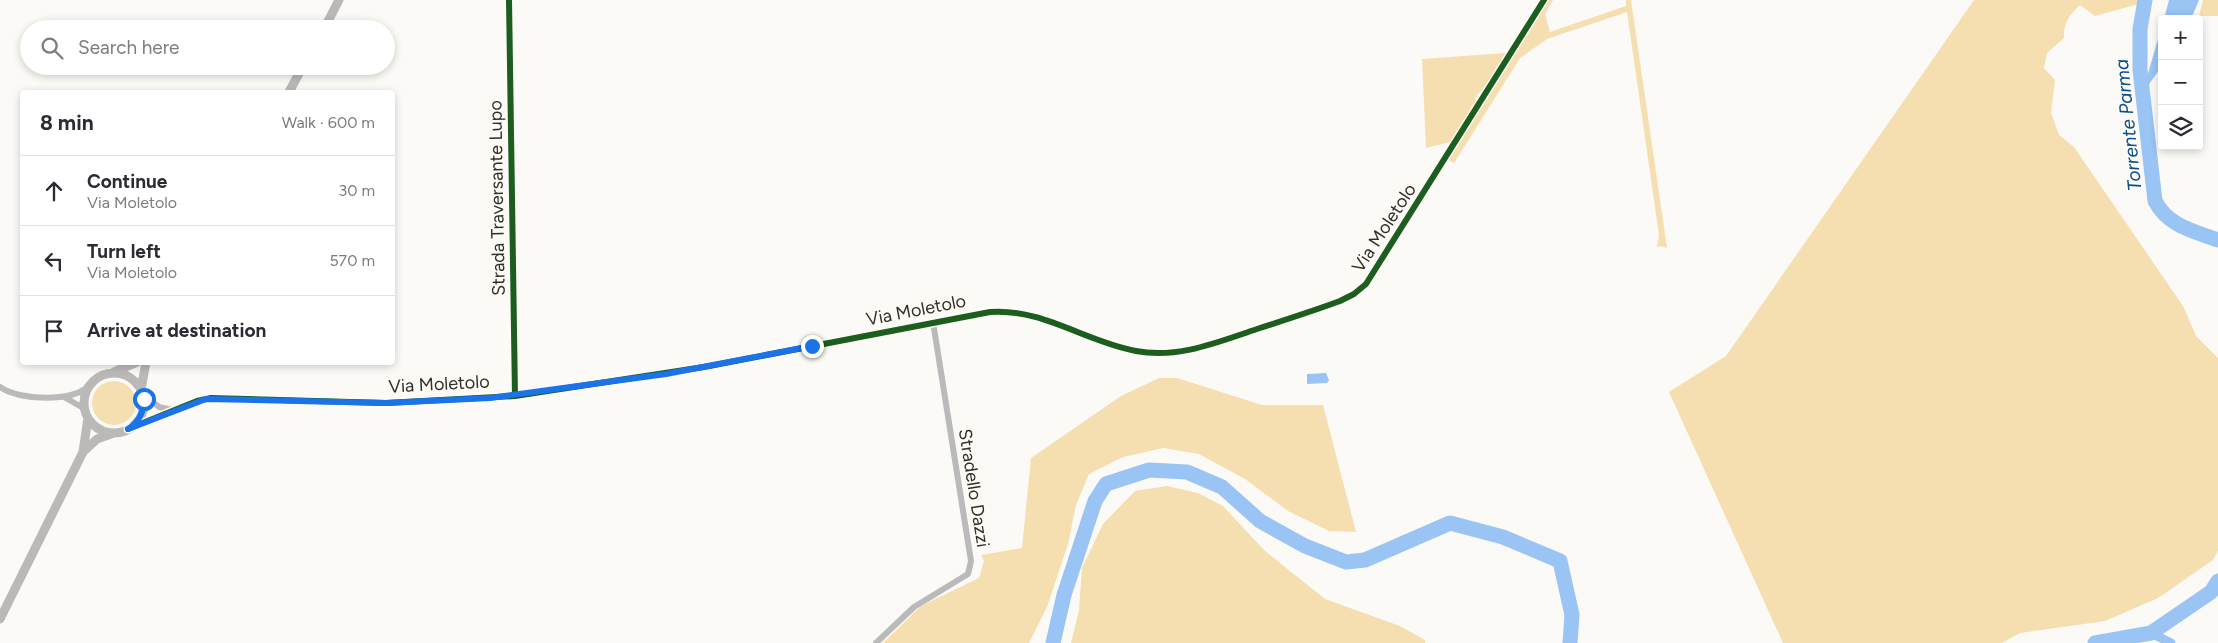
<!DOCTYPE html>
<meta charset="utf-8">
<style>
body{margin:0;font-family:Figtree,sans-serif;background:#f7f7f7;color:#2b2b33}
.controls{position:absolute;right:15px;top:15px;display:grid;overflow:hidden;border-radius:5px;box-shadow:0 2px 8px #0003}
.controls button{width:45px;height:45px;display:grid;place-items:center;padding:0;border:0;border-bottom:1px solid #e1e1e2;background:#fff;color:#2b2b33;font:25px sans-serif}
.stop{position:absolute;width:15px;height:15px;margin:-11px;border:4px solid #1a73e8;border-radius:50%;background:#fff}
.stop.end{background:#1a73e8;border-color:#fff;box-shadow:0 1px 5px #0008}
.list{margin:0;padding:0;list-style:none}
h2{display:flex;justify-content:space-between;align-items:center;height:65px;margin:0;padding:0 20px;font-size:21px}
h2 small{font-size:16px;font-weight:400;color:#7c7c81}
.list li{display:grid;grid-template-columns:32px 1fr auto;gap:15px;align-items:center;box-sizing:border-box;height:70px;padding:0 20px;border-top:1px solid #e1e1e2}
.list b{display:block;font-size:19px;white-space:nowrap}
.list p{margin:0;font-size:16px;white-space:nowrap;color:#7c7c81}
.list em{font-size:16px;font-style:normal;color:#7c7c81}
.icon{flex:none;width:28px;height:28px;fill:none;stroke:currentColor;stroke-width:2;stroke-linecap:round;stroke-linejoin:round}
.map{position:relative;flex:none;width:2218px;height:643px;overflow:hidden}
.search{position:absolute;background:#fff;box-shadow:0 2px 8px #0003;left:20px;top:20px;width:375px;height:55px;display:flex;align-items:center;gap:12px;box-sizing:border-box;padding:0 18px;border-radius:28px;color:#7c7c81;font-size:19px}
.panel{position:absolute;background:#fff;box-shadow:0 2px 8px #0003;left:20px;top:90px;width:375px;height:275px;border-radius:5px}
.map>svg:first-child{display:block}
.green{fill:#f5deb0}
.water{fill:#99c4f4}
.lines{fill:none;stroke-linecap:round;stroke-linejoin:round}
.canal{stroke:#99c4f4;stroke-width:9}
.river{stroke:#99c4f4;stroke-width:15}
.street{stroke:#bbbaba;stroke-width:6}
.secondary{stroke:#bbb9b8;stroke-width:9}
.cycleway-casing{stroke:#fefbf5;stroke-width:9}
.cycleway{stroke:#1b5e20;stroke-width:6}
.route{stroke:#1a73e8;stroke-width:6}
.labels{text-anchor:middle;dominant-baseline:central;stroke-width:4;stroke-linejoin:round;paint-order:stroke}
.street-label{font-size:18px;fill:#2f2e2c;stroke:#fefbf5}
.water-label{font-size:19px;font-style:italic;fill:#074e8b;stroke:#fefbf5}
</style>
<div class="map">
<svg width="2218" height="643" viewBox="0 0 2218 643">
<rect width="100%" height="100%" fill="#fcfaf7"/>
<!-- green -->
<path class="green" d="M1549,0H1553L1545,14L1550,32L1626,6V0H1631L1667,248L1661,246L1657,247L1659,235L1627,12L1547,39L1520,58L1454,163L1448,160Z
M1974,0H2145L2142,3L2095,16L2080,5C2070,14 2063,23 2064,38L2047,53L2044,68L2055,80L2051,113L2059,135L2074,147L2183,306L2196,336L2218,358V551L2213,560L2158,598L2105,621L2020,633L2002,643H1783L1669,392L1726,356Z
M2203,0H2218V16H2199Z
M1505,53L1507,54L1493,77L1475,98L1477,103L1451,144L1450,142L1426,148L1422,59Z
M1159,378H1177L1262,405H1323L1356,532L1329,531L1288,511L1245,479L1199,454L1163,448L1123,457L1089,474L1076,505L1068,544L1047,607L1029,643H883L921,606L979,578L984,561L981,555L1022,548L1031,458L1121,396Z
M92 403a22 22 0 1 1 44 0a22 22 0 1 1-44 0Z
M1167,486L1198,493L1223,506L1265,551L1325,599L1400,626L1425,640V643H1071L1079,610L1082,568L1103,524L1135,491Z"/>
<!-- water -->
<path class="water" d="M2169,0H2199L2191,19H2164Z
M2162,25V66L2142,94Z
M1326,373L1329,380L1327,383L1307,384V374Z"/>
<g class="lines">
<!-- canal -->
<path class="canal" d="M2151,633L2171,643"/>
<!-- river -->
<path class="river" d="M2145,0L2140,29V70L2155,201C2168,226 2193,231 2218,240
M1053,643L1064,595L1095,501L1106,484L1149,470L1187,472L1222,487L1260,521L1305,546L1346,562L1365,560L1450,523L1503,537L1560,561L1572,615L1570,643
M2095,643L2151,633L2211,592L2218,581"/>
<!-- street -->
<path class="street" d="M509,0L515,396
M0,387C20,401 71,402 89,386
M143,394L159,407L172,410
M64,397L85,409
M128,429L197,401L211,398L386,403L515,396L704,367L990,312C1042,308 1086,342 1136,351C1178,359 1218,342 1257,329C1285,320 1313,311 1340,301L1354,294L1366,284L1544,0
M876,643L914,607L968,574L971,561L933,322"/>
<!-- secondary -->
<path class="secondary" d="M324,29L339,0
M289,92L303,66
M114,372L137,362
M84 403a30 30 0 1 1 60 0a30 30 0 1 1-60 0Z
M141,390L146,362
M83,452L97,439L114,433
M0,619L83,452L88,418"/>
<!-- cycleway casing -->
<g class="cycleway-casing">
<path id="cycleway" d="M509,0L515,396
M128,429L197,401L211,398L386,403L515,396L704,367L990,312C1042,308 1086,342 1136,351C1178,359 1218,342 1257,329C1285,320 1313,311 1340,301L1354,294L1366,284L1544,0"/>
</g>
<!-- cycleway -->
<use href="#cycleway" class="cycleway"/>
</g>
<g class="lines">
<!-- route -->
<path class="route" d="M144,399C144,412 139,422 128,429L206,399L386,403L490,398L666,374L812,346"/>
</g>
<g class="labels">
<!-- street labels -->
<g class="street-label">
<text transform="translate(497 198) rotate(-91)">Strada Traversante Lupo</text>
<text transform="translate(1384 228) rotate(-57)">Via Moletolo</text>
<text transform="translate(916 310) rotate(-11)">Via Moletolo</text>
<text transform="translate(439 384) rotate(-3)">Via Moletolo</text>
<text transform="translate(974 488) rotate(81)">Stradello Dazzi</text>
</g>
<!-- water labels -->
<g class="water-label">
<text transform="translate(2128 125) rotate(-96)">Torrente Parma</text>
</g>
</g>
</svg>
<div class="controls">
<button>+</button>
<button>−</button>
<button><svg class="icon" aria-label="layers" viewBox="0 0 24 24"><path d="M12 4l9 5-9 5-9-5zM3 14l9 5 9-5"/></svg></button>
</div>
<div class="stop" style="left:144px;top:399px"></div>
<div class="stop end" style="left:812px;top:346px"></div>
<div class="search"><svg class="icon" aria-label="search" viewBox="0 0 24 24"><circle cx="10" cy="10" r="6"/><path d="M15 15l6 6"/></svg>Search here</div>
<section class="panel">
<h2>8 min<small>Walk · 600 m</small></h2>
<ul class="list">
<li><svg class="icon" aria-label="ahead" viewBox="0 0 24 24"><path d="M12 20V5M6 11l6-6 6 6"/></svg><div><b>Continue</b><p>Via Moletolo</p></div><em>30 m</em></li>
<li><svg class="icon" aria-label="left" viewBox="0 0 24 24"><path d="M17 20v-9H6M10 6l-5 5 5 5"/></svg><div><b>Turn left</b><p>Via Moletolo</p></div><em>570 m</em></li>
<li><svg class="icon" aria-label="arrive" viewBox="0 0 24 24"><path d="M6 21V4h12l-3 4 3 4H6"/></svg><div><b>Arrive at destination</b></div></li>
</ul>
</section>
</div>
